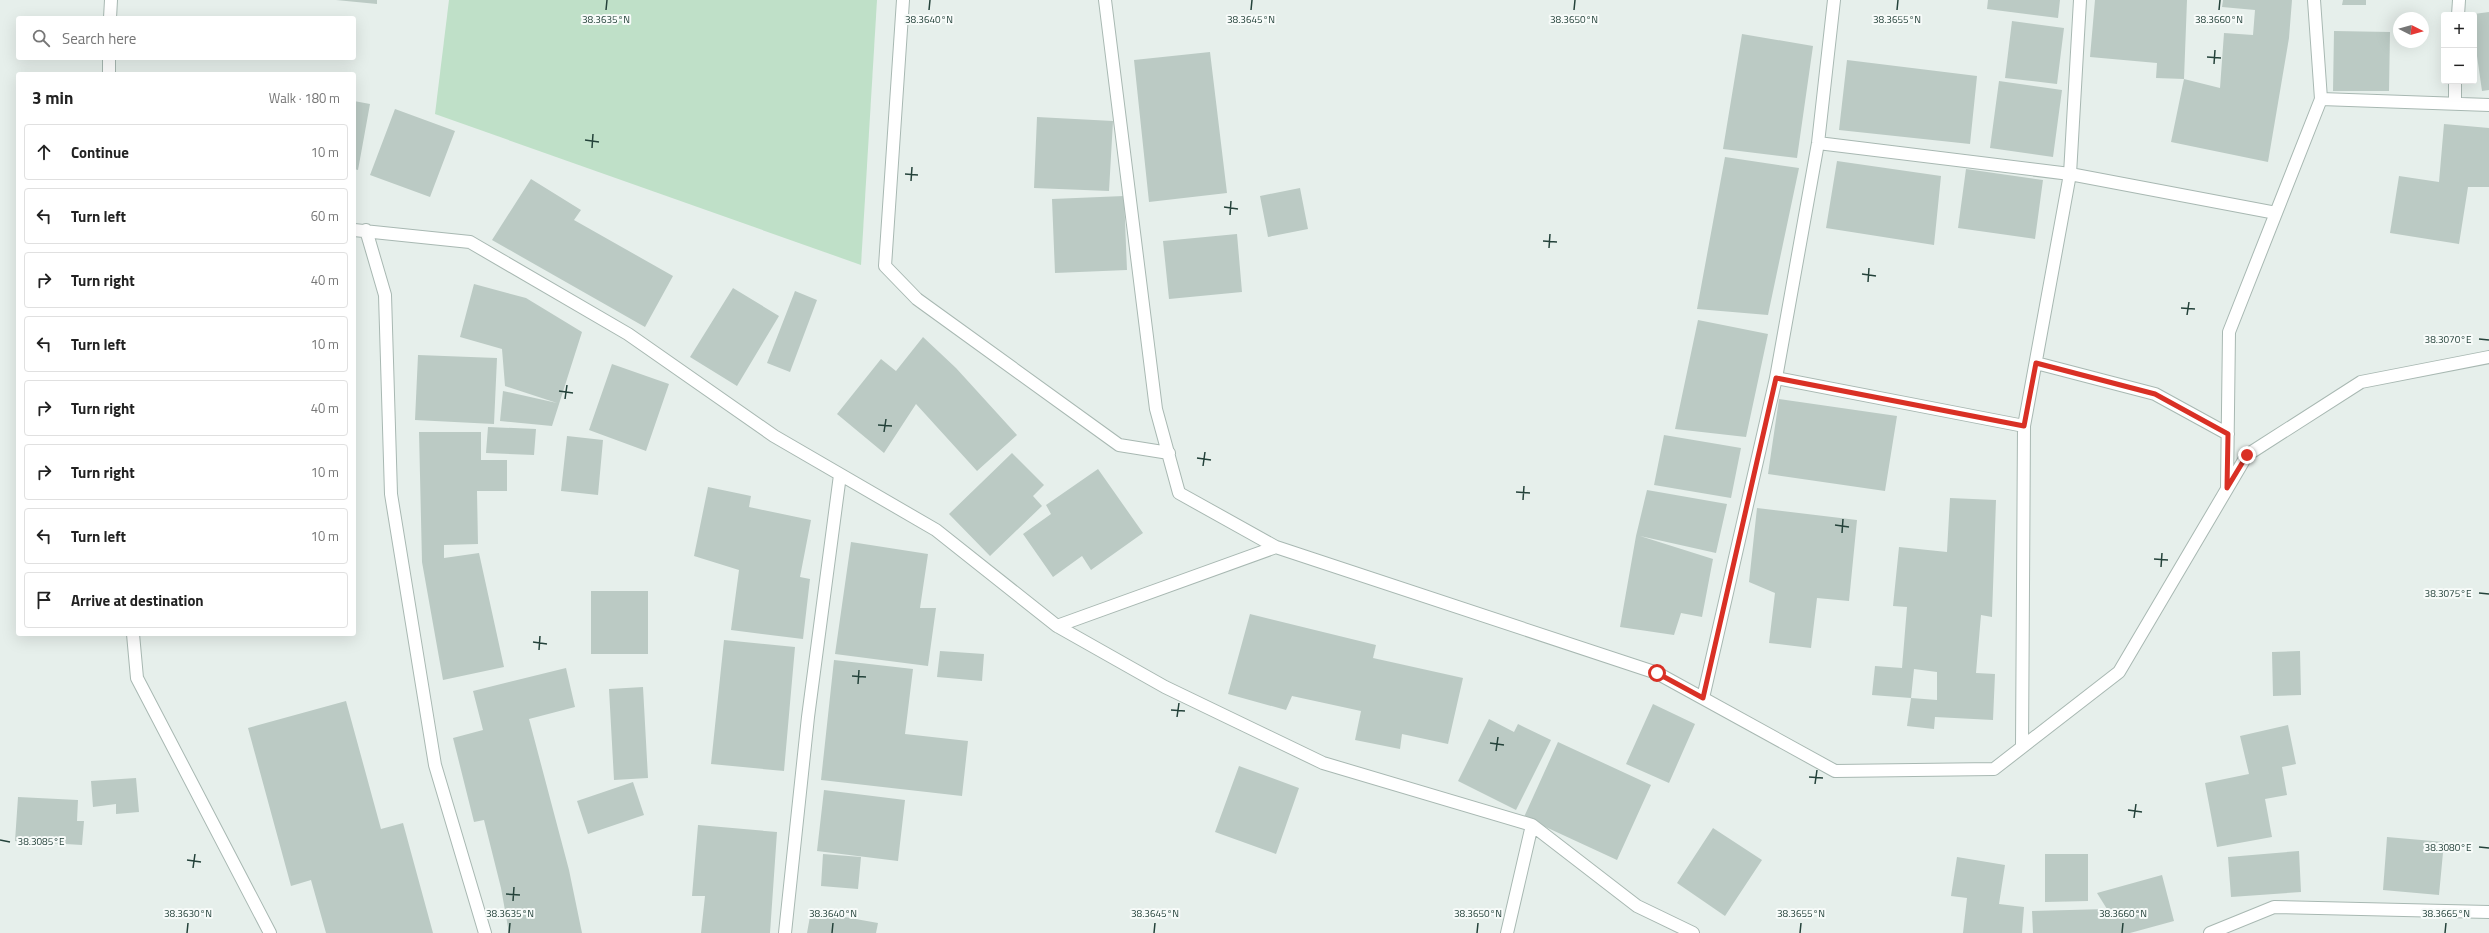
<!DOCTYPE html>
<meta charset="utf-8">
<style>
body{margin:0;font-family:"Titillium Web",sans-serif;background:#f2f2f2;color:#222}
.controls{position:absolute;right:12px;top:12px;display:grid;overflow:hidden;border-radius:4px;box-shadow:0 4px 16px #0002}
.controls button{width:36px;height:36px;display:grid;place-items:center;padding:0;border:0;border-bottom:1px solid #e0e0e0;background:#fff;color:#222;font:20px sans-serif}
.compass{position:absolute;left:2393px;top:12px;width:36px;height:36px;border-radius:50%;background:#fff;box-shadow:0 4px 16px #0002;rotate:96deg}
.stop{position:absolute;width:12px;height:12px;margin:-9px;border:3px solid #d93025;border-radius:50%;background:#fff}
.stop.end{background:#d93025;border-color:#fff;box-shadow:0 1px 4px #0008}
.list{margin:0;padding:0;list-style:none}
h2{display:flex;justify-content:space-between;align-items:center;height:52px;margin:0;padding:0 16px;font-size:17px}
h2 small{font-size:13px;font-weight:400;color:#767676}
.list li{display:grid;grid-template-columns:26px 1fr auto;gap:12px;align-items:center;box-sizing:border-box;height:56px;margin:0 8px 8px;padding:0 8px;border:1px solid #e0e0e0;border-radius:4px}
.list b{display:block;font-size:15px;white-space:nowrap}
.list em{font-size:13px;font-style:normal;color:#767676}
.icon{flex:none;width:22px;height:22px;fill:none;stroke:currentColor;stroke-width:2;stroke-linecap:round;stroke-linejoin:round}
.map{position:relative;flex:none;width:2489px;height:933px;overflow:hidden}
.search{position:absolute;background:#fff;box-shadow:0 4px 16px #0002;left:16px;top:16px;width:340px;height:44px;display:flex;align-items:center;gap:10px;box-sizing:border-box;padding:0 14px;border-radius:4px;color:#767676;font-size:15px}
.panel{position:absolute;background:#fff;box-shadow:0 4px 16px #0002;left:16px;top:72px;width:340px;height:564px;border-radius:4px}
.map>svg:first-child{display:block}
.green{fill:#bfe0c8}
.building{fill:#bbcac4;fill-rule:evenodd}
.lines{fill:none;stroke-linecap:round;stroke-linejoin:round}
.minor-casing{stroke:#a8b8b2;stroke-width:14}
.tertiary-casing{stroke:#a8b8b2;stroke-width:14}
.minor{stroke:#fff;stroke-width:12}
.tertiary{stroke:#fff;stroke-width:12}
.route{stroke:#d93025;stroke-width:5}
.ticks{fill:none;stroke:#24423a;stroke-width:1.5}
.ticks-label{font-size:10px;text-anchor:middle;fill:#24423a;stroke:#f7fbf9;stroke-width:4;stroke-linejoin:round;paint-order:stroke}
</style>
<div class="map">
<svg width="2489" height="933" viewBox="0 0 2489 933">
<rect width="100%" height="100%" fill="#e6efeb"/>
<!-- green -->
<path class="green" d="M449,0H877L861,265L435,114Z"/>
<!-- building -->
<path class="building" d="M336,0H377V4Z
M1988,0H2060L2058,18L1987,9Z
M2095,0H2187L2184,79L2220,88L2224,33L2253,35L2255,10L2222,7L2223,0H2292L2289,38L2268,162L2171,142L2184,79L2156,78L2157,63L2090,57Z
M2343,0H2366V5H2342Z
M2489,12V90L2482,91L2474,35V14Z
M2012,21L2064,28L2057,84L2005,78Z
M2334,31L2390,32L2389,91H2333Z
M1742,34L1813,46L1797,158L1723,149Z
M1210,52L1227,193L1149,202L1134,60Z
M1847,60L1977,76L1970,144L1839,130Z
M1999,81L2062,90L2053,157L1990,148Z
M354,101L370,104L358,170L354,169Z
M395,109L455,131L430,197L370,175Z
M1037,117L1113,121L1109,191L1034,188Z
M2444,124L2489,128V187H2468L2459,244L2390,233L2399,176L2439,182Z
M1725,157L1799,168L1768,315L1697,309Z
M1837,161L1941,176L1934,245L1826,228Z
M1966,169L2043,180L2035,239L1958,228Z
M531,179L581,210L574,220L673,276L645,327L492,240Z
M1300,188L1308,229L1268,237L1260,196Z
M1124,196L1127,270L1055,273L1052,199Z
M1237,234L1242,292L1169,299L1163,241Z
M474,284L526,298L582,332L552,426L500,421L503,391L557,403L505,386L502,349L460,337Z
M733,288L779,316L737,386L690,357Z
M795,291L817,300L790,372L767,363Z
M1698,320L1768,334L1746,437L1675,429Z
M923,337L956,368L1017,435L977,471L916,404L884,453L837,414L881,359L896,371Z
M418,355L497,358L494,424L415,420Z
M612,364L669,384L646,451L589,430Z
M1779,399L1897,416L1885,491L1768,474Z
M488,427L536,429L534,455L486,453Z
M419,432H481V460H507V491H477L478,544L444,545V558L479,553L504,667L443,680L422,562Z
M1664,435L1741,448L1731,498L1654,485Z
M567,436L603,440L598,495L561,491Z
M1012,453L1044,485L1033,496L1042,506L990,556L949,514Z
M1098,469L1143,533L1091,570L1082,556L1053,577L1023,534L1051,514L1046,505Z
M708,487L751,496L749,507L811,520L800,577L810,579L803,639L731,630L739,570L694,556Z
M1647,490L1727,504L1716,553L1640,536L1713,559L1702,617L1681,613L1674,635L1620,627L1636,536Z
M1950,498L1996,500L1992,617L1981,615L1976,673L1995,674L1993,720L1935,717L1934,729L1907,726L1911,698L1872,695L1875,666L1902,668L1907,607L1893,606L1899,547L1947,552ZM1914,669L1937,672V700L1911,698Z
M1757,508L1857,520L1849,601L1817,598L1811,648L1769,643L1775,593L1749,582Z
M851,542L928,554L920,608H936L928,666L835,654Z
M591,591H648V654H591Z
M1250,614L1376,645L1373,658L1463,678L1448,744L1402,734L1400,749L1355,740L1361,711L1292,696L1286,710L1228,694Z
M724,640L795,647L784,771L711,764Z
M940,651L984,654L982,681L937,677Z
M2300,651L2301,695L2273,696L2272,652Z
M834,660L913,669L905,734L968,741L962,796L821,780Z
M566,668L575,707L529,719L569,870L582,933H509L501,888L484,820L474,822L453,738L483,730L473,691Z
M643,687L648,778L614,780L609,689Z
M346,701L381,829L403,823L433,933H326L311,880L291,886L248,728Z
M1653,704L1695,724L1669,783L1626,764Z
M1489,719L1514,732L1518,724L1551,740L1516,810L1458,781Z
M2288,725L2296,764L2282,767L2287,795L2265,799L2272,837L2217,847L2205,783L2249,774L2240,736Z
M1558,742L1651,785L1617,860L1524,817Z
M1239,766L1299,788L1276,854L1215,832Z
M136,778L139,812L116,814V804L93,807L91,781Z
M633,782L644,815L588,834L577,801Z
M824,790L905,800L898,861L817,851Z
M18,797L78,800L77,821H84L82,845L15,841Z
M698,825L777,832L770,933H701L705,896H692Z
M1713,828L1762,860L1725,916L1677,883Z
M2387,837L2444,842L2439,895L2383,890Z
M2299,851L2301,892L2231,897L2228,857Z
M823,854L861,857L858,889L821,886Z
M2045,854H2088V901L2045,902Z
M1957,857L2005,865L1999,904L2024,907L2022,933H1963L1967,898L1951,896Z
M2162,875L2174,921L2130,933H2033L2032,911L2107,909L2097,893Z
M811,911L878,923L876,933H807Z"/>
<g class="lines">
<!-- minor casing -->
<g class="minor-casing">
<path id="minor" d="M903,0L885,266L917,299L1119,445L1169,453
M1105,0L1156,409L1179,493L1276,547L1657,673L1835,771L1994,769L2119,672L2247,455L2361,382L2489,357
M2458,15L2459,0
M2321,99L2489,105
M2455,103V81
M1818,143L2070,174L2276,213
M354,230L470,242L628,334L774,436L936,530L1057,626L1276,547
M366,230L385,295L391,494L435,765L485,933
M2036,363L2155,394L2228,434
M1776,378L1818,143L1834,0
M2227,487L2229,332L2321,99L2314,0
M1057,626L1165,687L1323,763L1532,825L1637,906L1693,933
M1703,698L1776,378L2024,426
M2022,747L2024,426L2070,174L2080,0
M785,933L808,717L840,475
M1507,933L1532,825
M2210,933L2274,907L2489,912"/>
</g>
<!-- tertiary casing -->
<g class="tertiary-casing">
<path id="tertiary" d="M110,18L111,0
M109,74V58
M133,634L137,678L270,933"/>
</g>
<!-- minor -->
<use href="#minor" class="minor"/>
<!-- tertiary -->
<use href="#tertiary" class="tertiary"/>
</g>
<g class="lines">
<!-- route -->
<path class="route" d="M1657,673L1703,698L1776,378L2024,426L2036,363L2155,394L2228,434L2227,488L2247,455"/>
</g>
<!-- ticks -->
<path class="ticks" d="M606,10L607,0M929,10L930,0M1251,10L1252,0M1574,10L1575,0M1897,10L1898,0M2219,10L2220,0M2207,57L2221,58M2214,64L2215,50M585,140L599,142M592,148L593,134M905,174L918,175M911,181L912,167M1224,207L1238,209M1230,215L1231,201M1543,241L1557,242M1549,248L1550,234M1862,274L1876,276M1868,282L1869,268M2181,308L2195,309M2187,315L2189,302M2479,339L2489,340M559,391L573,393M565,399L567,385M878,425L892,426M884,432L886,419M1197,458L1211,460M1203,466L1205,452M1516,492L1530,493M1523,500L1524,486M1835,525L1849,527M1842,533L1843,519M2154,559L2168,560M2161,567L2162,553M2479,593L2489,594M533,642L547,644M539,650L540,636M852,676L866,677M858,684L859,670M1171,710L1185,711M1177,717L1179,703M1490,743L1504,745M1496,751L1498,737M1809,777L1823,778M1815,784L1817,770M2128,810L2142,812M2134,818L2136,804M0,840L10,842M2479,847L2489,848M187,860L201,862M193,868L195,854M506,894L520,895M513,901L514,887M187,933L188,923M509,933L510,923M832,933L833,923M1154,933L1155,923M1477,933L1478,923M1800,933L1801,923M2122,933L2123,923M2445,933L2446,923"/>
<g class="ticks-label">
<text x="606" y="23">38.3635°N</text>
<text x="929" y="23">38.3640°N</text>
<text x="1251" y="23">38.3645°N</text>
<text x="1574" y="23">38.3650°N</text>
<text x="1897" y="23">38.3655°N</text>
<text x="2219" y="23">38.3660°N</text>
<text x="2448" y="343">38.3070°E</text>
<text x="2448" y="597">38.3075°E</text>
<text x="41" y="845">38.3085°E</text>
<text x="2448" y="851">38.3080°E</text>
<text x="188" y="917">38.3630°N</text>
<text x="510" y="917">38.3635°N</text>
<text x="833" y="917">38.3640°N</text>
<text x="1155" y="917">38.3645°N</text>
<text x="1478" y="917">38.3650°N</text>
<text x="1801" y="917">38.3655°N</text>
<text x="2123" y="917">38.3660°N</text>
<text x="2446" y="917">38.3665°N</text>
</g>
</svg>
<div class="controls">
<button>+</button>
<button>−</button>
</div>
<svg class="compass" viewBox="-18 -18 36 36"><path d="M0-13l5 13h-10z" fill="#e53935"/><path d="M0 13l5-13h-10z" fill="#767676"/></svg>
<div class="stop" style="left:1657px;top:673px"></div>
<div class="stop end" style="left:2247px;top:455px"></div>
<div class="search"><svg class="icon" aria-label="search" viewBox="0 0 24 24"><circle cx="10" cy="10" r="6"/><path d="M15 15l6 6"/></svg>Search here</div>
<section class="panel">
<h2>3 min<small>Walk · 180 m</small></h2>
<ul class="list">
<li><svg class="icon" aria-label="ahead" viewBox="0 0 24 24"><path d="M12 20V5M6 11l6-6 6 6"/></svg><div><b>Continue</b></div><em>10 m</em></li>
<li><svg class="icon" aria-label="left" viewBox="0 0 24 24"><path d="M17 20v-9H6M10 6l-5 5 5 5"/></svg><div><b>Turn left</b></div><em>60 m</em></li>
<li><svg class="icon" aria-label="right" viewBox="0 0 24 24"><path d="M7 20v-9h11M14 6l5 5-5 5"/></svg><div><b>Turn right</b></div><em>40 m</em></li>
<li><svg class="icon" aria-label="left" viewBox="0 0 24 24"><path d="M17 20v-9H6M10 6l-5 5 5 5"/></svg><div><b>Turn left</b></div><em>10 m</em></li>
<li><svg class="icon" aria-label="right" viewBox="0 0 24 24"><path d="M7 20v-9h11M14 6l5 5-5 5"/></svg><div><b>Turn right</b></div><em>40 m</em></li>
<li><svg class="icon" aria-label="right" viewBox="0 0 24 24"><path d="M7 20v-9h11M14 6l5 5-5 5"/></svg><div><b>Turn right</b></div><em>10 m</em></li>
<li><svg class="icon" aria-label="left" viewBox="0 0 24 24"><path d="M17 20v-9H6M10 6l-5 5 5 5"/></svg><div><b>Turn left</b></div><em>10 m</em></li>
<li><svg class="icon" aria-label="arrive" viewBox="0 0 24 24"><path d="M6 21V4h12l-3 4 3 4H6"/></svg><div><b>Arrive at destination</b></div></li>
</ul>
</section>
</div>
